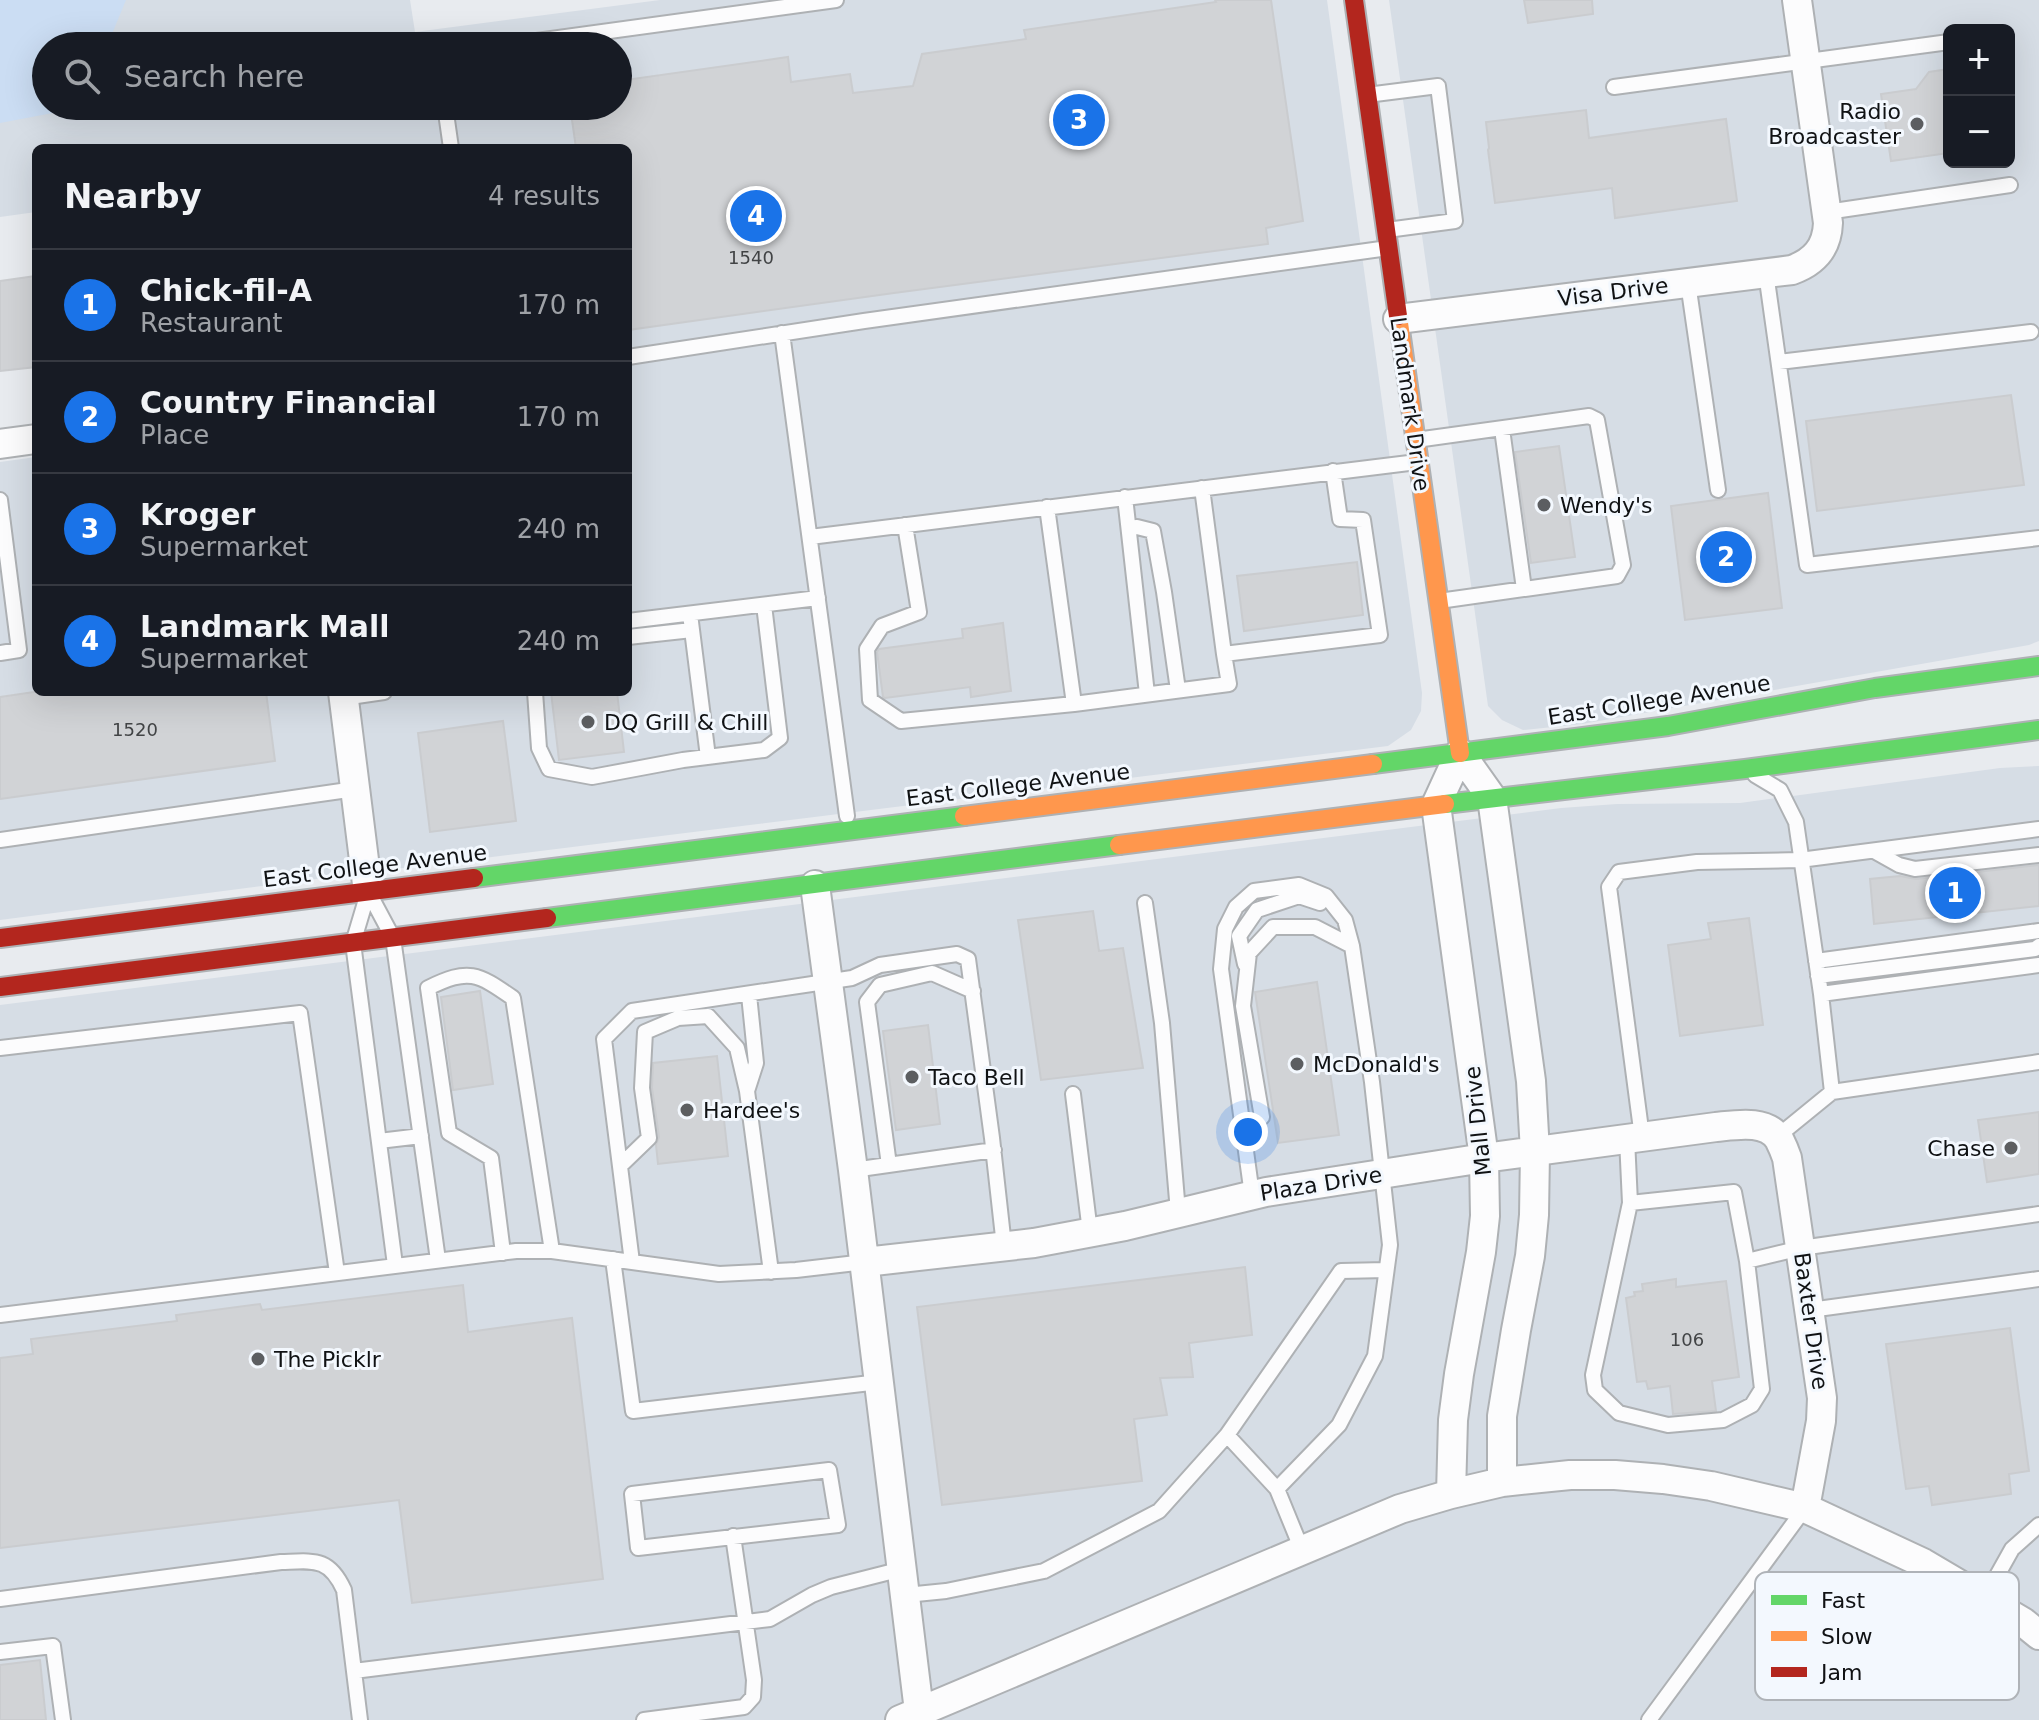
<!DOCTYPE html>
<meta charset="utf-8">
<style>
body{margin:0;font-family:"DejaVu Sans",sans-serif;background:#242831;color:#f1f3f6}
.controls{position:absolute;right:24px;top:24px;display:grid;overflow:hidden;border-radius:12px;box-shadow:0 8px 32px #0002}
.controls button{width:72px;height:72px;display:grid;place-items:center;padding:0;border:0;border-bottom:2px solid #363941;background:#171b24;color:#f1f3f6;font:40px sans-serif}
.you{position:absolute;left:1248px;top:1132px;width:28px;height:28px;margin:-20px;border:6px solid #fff;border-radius:50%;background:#1a73e8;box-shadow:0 0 0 12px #1a73e833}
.badge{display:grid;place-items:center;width:52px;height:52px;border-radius:50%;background:#1a73e8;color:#fff;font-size:26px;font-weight:700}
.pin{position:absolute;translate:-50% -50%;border:4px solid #fff;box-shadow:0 2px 8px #0006}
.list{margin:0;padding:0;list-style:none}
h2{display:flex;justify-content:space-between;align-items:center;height:104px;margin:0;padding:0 32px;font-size:34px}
h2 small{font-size:26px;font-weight:400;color:#9ea1a6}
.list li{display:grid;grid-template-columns:52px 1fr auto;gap:24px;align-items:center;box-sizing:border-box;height:112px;padding:0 32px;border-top:2px solid #363941}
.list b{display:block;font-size:30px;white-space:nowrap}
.list p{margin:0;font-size:26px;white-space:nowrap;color:#9ea1a6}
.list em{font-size:26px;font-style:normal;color:#9ea1a6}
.icon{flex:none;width:44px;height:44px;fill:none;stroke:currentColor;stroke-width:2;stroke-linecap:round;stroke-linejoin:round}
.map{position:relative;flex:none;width:2039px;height:1720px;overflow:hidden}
.search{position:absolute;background:#171b24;box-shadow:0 8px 32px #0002;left:32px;top:32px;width:600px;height:88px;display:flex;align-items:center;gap:20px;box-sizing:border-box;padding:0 28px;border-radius:44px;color:#9ea1a6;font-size:30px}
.panel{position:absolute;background:#171b24;box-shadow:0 8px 32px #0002;left:32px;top:144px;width:600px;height:552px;border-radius:12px}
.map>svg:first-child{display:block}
.built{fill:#d6dde5;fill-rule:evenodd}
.green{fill:#cbddf3}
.building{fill:#d1d3d6;stroke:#cacccf;stroke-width:2}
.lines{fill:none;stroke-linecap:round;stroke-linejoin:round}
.lane-casing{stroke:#aeb1b4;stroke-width:18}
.street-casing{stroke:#aeb1b4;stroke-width:32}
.fast-casing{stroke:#aeb1b4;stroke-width:22}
.slow-casing{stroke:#aeb1b4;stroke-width:22}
.jam-casing{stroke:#aeb1b4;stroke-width:22}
.lane{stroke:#fcfcfd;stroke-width:14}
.street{stroke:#fcfcfd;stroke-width:28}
.fast{stroke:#63d668;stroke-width:18}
.slow{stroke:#ff974d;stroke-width:18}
.jam{stroke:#b3261e;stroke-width:18}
.poi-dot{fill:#5c5e61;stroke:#f3f8fe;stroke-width:3}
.labels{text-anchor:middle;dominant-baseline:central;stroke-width:6;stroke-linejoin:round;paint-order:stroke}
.number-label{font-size:18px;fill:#424446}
.poi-label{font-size:22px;fill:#101214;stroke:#f3f8fe;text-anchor:start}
.street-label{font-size:22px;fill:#101214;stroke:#f3f8fe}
.key{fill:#f3f8fe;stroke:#afb3b8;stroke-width:2}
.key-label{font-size:22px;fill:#101214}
</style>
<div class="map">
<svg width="2039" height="1720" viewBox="0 0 2039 1720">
<rect width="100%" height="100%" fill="#e8ebef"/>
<!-- built -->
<path class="built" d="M0,0H410L415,32L660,0H1327L1422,693L1421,711L1411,730L1388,746L347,875L0,920V462L36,457V692H628V148H36V212L0,217ZM46,46H618V106H46Z
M1389,0H2039V641L2029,645L1582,724L1523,730L1502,720L1488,706ZM1949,30H2009V162H1949Z
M2039,766V1720H0V1005L1561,808L1617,804L1740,803L2000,768Z"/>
<!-- green -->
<path class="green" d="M0,0H126L107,46H46V106L84,107L0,123Z"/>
<!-- building -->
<path class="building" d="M1215,0H1271L1303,221L1266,228L1268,244L894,293L628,330V148H576L570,106H618V81L788,57L791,82L850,74L853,93L913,86L922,54L1026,39L1024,30L1216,2Z
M1524,0H1592L1593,14L1528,23Z
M1949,69V153L1891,161L1881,94L1916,89L1929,72Z
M1586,110L1589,138L1726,119L1737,201L1615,218L1612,188L1495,203L1488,150L1489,148L1486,122Z
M36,276V367L0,371V281Z
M2011,395L2024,485L1817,511L1806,421Z
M1559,446L1575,557L1531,563L1515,452Z
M1768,493L1782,608L1685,620L1671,506Z
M1357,562L1363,615L1244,631L1237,576Z
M1003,623L1011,691L971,697L970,687L885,698L883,697L877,652L879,649L963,638L962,629Z
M34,692H266L275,761L0,799V697Z
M551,692H617L624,752L559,760Z
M503,721L516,821L430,832L418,733Z
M2039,865V906L1874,924L1870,879L1900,876L1916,879Z
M1093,911L1099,951L1123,948L1143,1068L1041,1080L1018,920Z
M1749,918L1763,1025L1680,1036L1668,945L1711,939L1708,923Z
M1317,982L1339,1135L1278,1143L1255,992Z
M480,991L493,1084L453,1090L441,997Z
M928,1025L940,1124L896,1130L883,1031Z
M717,1056L728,1156L658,1164L656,1145L659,1137L652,1088L653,1063Z
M2039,1112V1174L1987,1182L1978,1120Z
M1245,1267L1252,1335L1189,1343L1193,1377L1160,1378L1167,1415L1134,1419L1142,1481L942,1505L917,1307Z
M1676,1279V1287L1726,1281L1739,1377L1712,1381L1716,1411L1673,1414L1670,1386L1648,1389L1646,1381L1637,1382L1626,1298L1635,1296L1634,1292L1643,1291L1642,1284Z
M463,1285L468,1332L572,1318L603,1579L412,1603L399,1500L0,1548V1358L33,1354L31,1339L177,1321L176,1315L260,1304L262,1310Z
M2010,1328L2029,1471L2009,1474L2011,1494L1932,1505L1929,1486L1906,1489L1886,1344Z
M40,1660L46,1720H0V1665Z"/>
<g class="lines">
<!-- lane casing -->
<g class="lane-casing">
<path id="lane" d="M500,46L836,0
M1614,87L1949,42
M1367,95L1438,86L1455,221L1387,230
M445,106L451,148
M1827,212L2010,185
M1766,273L1807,565L2039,538
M1688,283L1718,490
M782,333L847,816
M628,357L864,321L1388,248
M1779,362L2031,332
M1502,429L1524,589
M1416,440L1589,416L1597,420L1623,565L1617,576L1439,601
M1202,488L1224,654L1380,635L1363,520L1340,519L1333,471
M1125,497L1147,694
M0,500L19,650L0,653
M1047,507L1074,704L1229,684L1224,654
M905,525L919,612L882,626L867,649L870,700L901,721L1074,704
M1129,528L1137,527L1153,531L1164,592L1178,690
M810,537L1417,462
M690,614L708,757
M628,621L818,598
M628,637L692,630
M535,692L539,748L549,769L592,777L683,760L764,750L780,738L764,605
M343,698L384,692
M1755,775L1780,790L1796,822L1821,994L1832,1092L1778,1136
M0,840L355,789
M1874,851L1899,865L1915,869L2039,855
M369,893L393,938L438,1260
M367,896L353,943L395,1265
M1145,903L1162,1023L1178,1212
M1816,961L2039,931
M1245,964L1239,936L1257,910L1299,896L1320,903
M1818,976L2035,949L2039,946
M1821,994L2039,965
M749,995L756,1063L747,1091L771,1272
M0,1048L300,1013L337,1273
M1832,1092L2039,1062
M1073,1094L1090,1232
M1243,1134L1262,1117L1243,1006L1249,953L1273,927H1315L1352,946
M1642,1137L1609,887L1619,872L1697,862L1800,860L2039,829
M1627,1139L1630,1203L1593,1375L1595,1390L1619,1413L1668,1425L1723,1420L1752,1405L1762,1389L1747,1261L1734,1192L1630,1203
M379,1141L421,1136
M889,1165L867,1002L880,985L932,973L973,991
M620,1166L649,1138L642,1088L645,1032L678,1018L708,1016L737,1048L747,1091
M853,1170L994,1150
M1252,1195L1221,969L1225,929L1236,907L1254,891L1299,885L1326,896L1345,920L1352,946L1372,1082L1390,1245L1375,1356L1339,1425L1277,1489L1302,1550
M503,1253L491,1158L449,1133L428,988C469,968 477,973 513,998L552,1251
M613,1259L633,1411L879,1382
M1747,1261L1801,1248L2039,1214
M632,1262L604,1039L632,1011L852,978L880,965L957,954L968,959L992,1138L1004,1246
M1810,1310L2039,1279
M0,1315L516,1251H552L719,1274L796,1270L865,1262
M1227,1435L1341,1271L1386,1270
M829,1470L838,1525L638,1548L632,1494Z
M906,1595L946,1591L1044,1571L1159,1511L1227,1435L1277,1489
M0,1599L281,1562C314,1561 329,1557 344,1590L360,1720
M1984,1599L2012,1549L2039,1525
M0,1652L53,1646L63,1720
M354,1671L770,1619L812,1595L831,1587L902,1569
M644,1720L744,1707L753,1697L754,1680L733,1536
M1649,1720L1805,1508"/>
</g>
<!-- street casing -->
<g class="street-casing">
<path id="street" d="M1398,319L1792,270C1814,262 1827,248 1828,223L1797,0
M0,444L36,439
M343,692L368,892
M815,885L853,1170L919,1711
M865,1262L1034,1243L1125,1226L1266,1192L1484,1158L1716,1127C1736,1125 1766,1119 1779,1139C1782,1145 1785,1152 1787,1158L1822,1398L1821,1421L1805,1508
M1451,1494L1453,1420L1459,1374L1481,1252L1485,1216L1484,1158L1436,805L1460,753L1492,798L1531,1081L1535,1152L1534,1215L1530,1256L1516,1330L1502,1416V1482
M900,1720L1400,1509L1451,1494L1502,1482L1570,1475H1615L1663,1479L1711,1486L1805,1508L1923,1563L2023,1622L2039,1635"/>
</g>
<!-- fast casing -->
<g class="fast-casing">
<path id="fast" d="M1373,764L1668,726L1875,688L2039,666
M1445,804L1745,769L2039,730
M474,878L964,816
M547,918L1119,845"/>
</g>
<!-- slow casing -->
<g class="slow-casing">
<path id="slow" d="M1398,316L1460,753
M964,816L1373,764
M1119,845L1445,804"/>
</g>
<!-- jam casing -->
<g class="jam-casing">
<path id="jam" d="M1354,0L1398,316
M0,938L474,878
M0,987L547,918"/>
</g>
<!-- lane -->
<use href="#lane" class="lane"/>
<!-- street -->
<use href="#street" class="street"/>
<!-- fast -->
<use href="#fast" class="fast"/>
<!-- slow -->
<use href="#slow" class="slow"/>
<!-- jam -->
<use href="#jam" class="jam"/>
</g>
<!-- markers -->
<g class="poi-dot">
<circle cx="1917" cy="124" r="8"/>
<circle cx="1544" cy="505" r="8"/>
<circle cx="588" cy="722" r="8"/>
<circle cx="1297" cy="1064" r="8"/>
<circle cx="912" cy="1077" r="8"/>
<circle cx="687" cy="1110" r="8"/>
<circle cx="2011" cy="1148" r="8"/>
<circle cx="258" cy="1359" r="8"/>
</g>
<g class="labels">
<!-- number labels -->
<g class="number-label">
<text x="751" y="257">1540</text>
<text x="135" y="729">1520</text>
<text x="1687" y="1339">106</text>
</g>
<!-- poi labels -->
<g class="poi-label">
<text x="1901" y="111" text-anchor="end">Radio<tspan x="1901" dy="25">Broadcaster</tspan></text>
<text x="1560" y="505">Wendy's</text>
<text x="604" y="722">DQ Grill &amp; Chill</text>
<text x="1313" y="1064">McDonald's</text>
<text x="928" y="1077">Taco Bell</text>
<text x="703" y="1110">Hardee's</text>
<text x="1995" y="1148" text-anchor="end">Chase</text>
<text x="274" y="1359">The Picklr</text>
</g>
<!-- street labels -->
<g class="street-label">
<text transform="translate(1613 292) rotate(-7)">Visa Drive</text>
<text transform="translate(1410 404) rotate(82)">Landmark Drive</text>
<text transform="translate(1659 700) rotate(-9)">East College Avenue</text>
<text transform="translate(1018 785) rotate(-7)">East College Avenue</text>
<text transform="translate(375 866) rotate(-7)">East College Avenue</text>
<text transform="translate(1478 1121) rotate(-96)">Mall Drive</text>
<text transform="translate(1321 1184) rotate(-9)">Plaza Drive</text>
<text transform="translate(1811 1321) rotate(82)">Baxter Drive</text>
</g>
</g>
<!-- legend -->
<rect x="1755" y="1572" width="264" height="128" rx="12" class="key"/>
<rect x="1771" y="1595" width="36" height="10" fill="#63d668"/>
<rect x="1771" y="1631" width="36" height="10" fill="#ff974d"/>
<rect x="1771" y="1667" width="36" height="10" fill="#b3261e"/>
<g class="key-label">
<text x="1821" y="1608">Fast</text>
<text x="1821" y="1644">Slow</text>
<text x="1821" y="1680">Jam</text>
</g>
</svg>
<div class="controls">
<button>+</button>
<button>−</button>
</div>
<div class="you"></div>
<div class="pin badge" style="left:1955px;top:893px">1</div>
<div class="pin badge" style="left:1726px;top:557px">2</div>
<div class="pin badge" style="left:1079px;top:120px">3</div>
<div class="pin badge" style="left:756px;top:216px">4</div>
<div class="search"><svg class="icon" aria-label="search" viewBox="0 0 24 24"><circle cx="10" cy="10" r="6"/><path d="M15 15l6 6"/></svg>Search here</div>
<section class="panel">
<h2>Nearby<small>4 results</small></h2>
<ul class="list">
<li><span class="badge">1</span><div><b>Chick-fil-A</b><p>Restaurant</p></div><em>170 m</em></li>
<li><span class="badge">2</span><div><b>Country Financial</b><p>Place</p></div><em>170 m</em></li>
<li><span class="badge">3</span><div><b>Kroger</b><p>Supermarket</p></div><em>240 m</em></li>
<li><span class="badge">4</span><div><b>Landmark Mall</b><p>Supermarket</p></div><em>240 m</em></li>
</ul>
</section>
</div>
